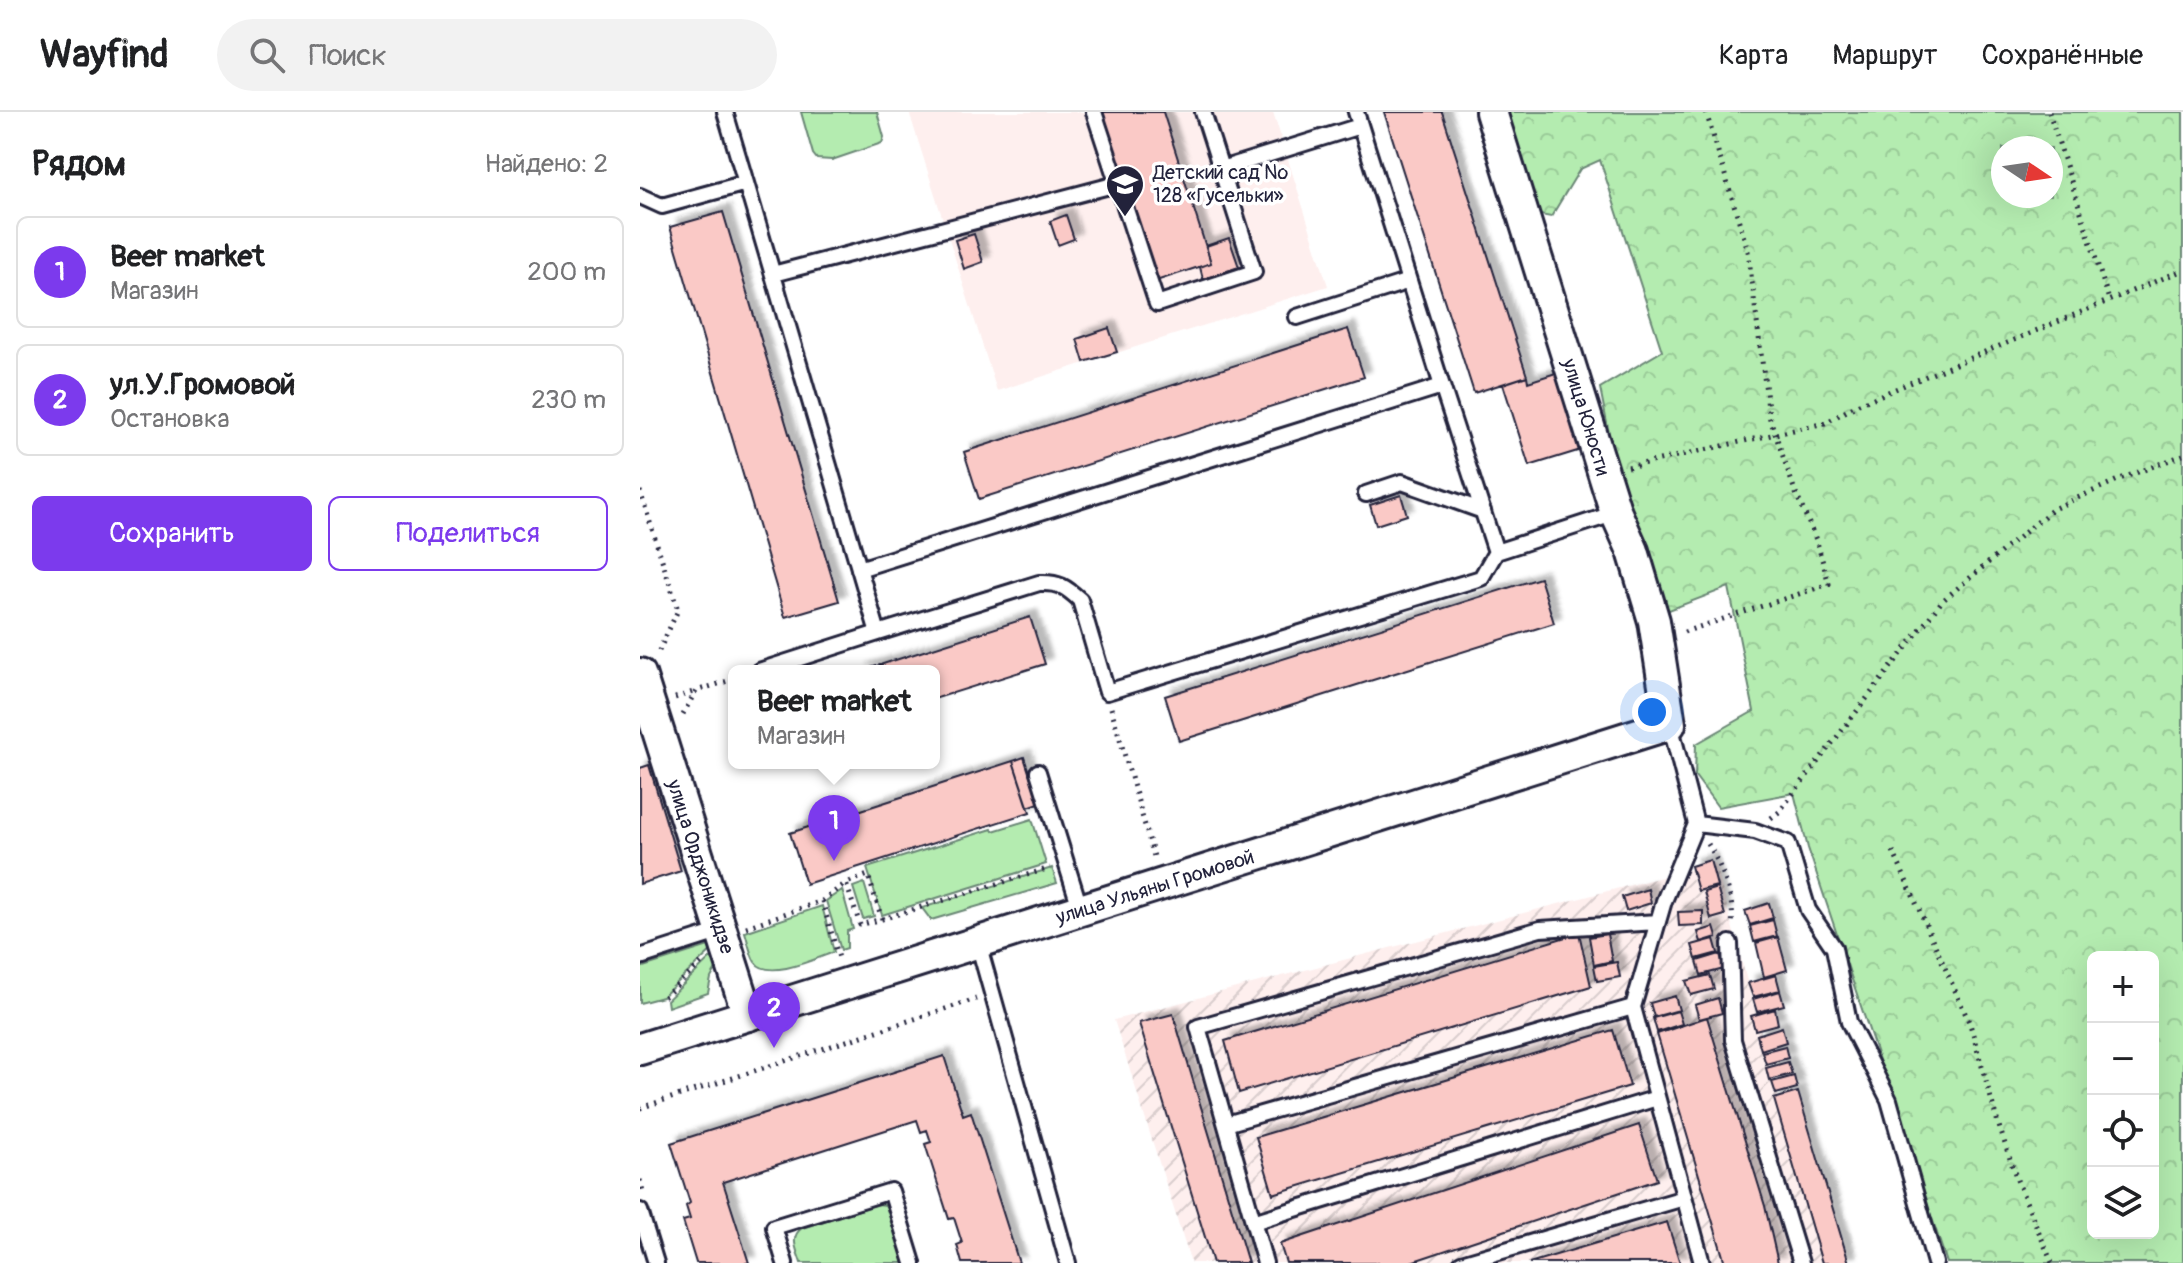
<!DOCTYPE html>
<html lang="ru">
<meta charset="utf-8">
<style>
body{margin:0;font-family:Pangolin,sans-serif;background:#f2f2f2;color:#202124}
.controls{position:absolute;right:24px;bottom:24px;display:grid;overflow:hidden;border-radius:12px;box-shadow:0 8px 32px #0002}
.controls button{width:72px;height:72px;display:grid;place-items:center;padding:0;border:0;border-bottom:2px solid #e0e0e0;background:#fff;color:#202124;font:40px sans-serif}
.compass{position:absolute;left:1351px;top:24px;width:72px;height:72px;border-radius:50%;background:#fff;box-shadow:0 8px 32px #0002;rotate:103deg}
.you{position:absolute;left:1012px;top:600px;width:28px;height:28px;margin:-20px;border:6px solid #fff;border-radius:50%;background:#1a73e8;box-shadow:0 0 0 12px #1a73e833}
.badge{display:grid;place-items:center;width:52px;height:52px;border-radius:50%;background:#7c3aed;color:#fff;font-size:26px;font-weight:700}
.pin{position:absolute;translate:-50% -66px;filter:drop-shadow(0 2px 4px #0008)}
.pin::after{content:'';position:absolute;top:42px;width:28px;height:24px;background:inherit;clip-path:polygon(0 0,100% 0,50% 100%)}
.popup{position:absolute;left:88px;top:553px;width:212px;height:104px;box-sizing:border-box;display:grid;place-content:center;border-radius:12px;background:#fff;filter:drop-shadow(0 2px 6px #0005);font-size:26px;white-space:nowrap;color:#757577}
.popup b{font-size:30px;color:#202124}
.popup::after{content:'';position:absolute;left:50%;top:100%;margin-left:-16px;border:16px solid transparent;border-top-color:#fff}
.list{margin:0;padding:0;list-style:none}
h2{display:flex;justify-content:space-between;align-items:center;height:104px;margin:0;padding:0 32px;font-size:34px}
h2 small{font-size:26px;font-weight:400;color:#757577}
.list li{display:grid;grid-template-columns:52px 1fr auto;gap:24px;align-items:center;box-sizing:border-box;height:112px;margin:0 16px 16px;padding:0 16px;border:2px solid #e0e0e0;border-radius:12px}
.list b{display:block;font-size:30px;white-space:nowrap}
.list p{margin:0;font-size:26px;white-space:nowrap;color:#757577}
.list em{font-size:26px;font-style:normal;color:#757577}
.actions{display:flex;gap:16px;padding:24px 32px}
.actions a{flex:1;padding:18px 0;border:2px solid #7c3aed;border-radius:12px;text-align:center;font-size:28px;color:#7c3aed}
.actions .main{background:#7c3aed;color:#fff}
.icon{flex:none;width:44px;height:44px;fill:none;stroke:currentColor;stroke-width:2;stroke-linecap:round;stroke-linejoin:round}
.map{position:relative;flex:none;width:1543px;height:1151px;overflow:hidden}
header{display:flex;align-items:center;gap:48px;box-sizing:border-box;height:112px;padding:0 40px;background:#fff;border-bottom:2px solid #e0e0e0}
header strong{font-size:38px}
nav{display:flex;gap:44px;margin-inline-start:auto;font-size:28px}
.search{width:560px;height:72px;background:#f2f2f2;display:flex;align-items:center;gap:20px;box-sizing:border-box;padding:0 28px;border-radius:44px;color:#757577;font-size:30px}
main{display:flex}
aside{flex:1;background:#fff}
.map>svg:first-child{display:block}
.built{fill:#feefee}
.industrial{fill:url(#industrial-furrows)}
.green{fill:#b4ecb0;stroke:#6b8776;stroke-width:2}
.forest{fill:url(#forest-crowns);stroke:#6b8776;stroke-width:2;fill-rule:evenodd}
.building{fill:#fac9c6;stroke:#22223b;stroke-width:2;filter:url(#shadow)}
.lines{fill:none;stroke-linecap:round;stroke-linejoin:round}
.lane-casing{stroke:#22223b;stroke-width:20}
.street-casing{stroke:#22223b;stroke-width:36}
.path{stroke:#22223b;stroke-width:5;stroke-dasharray:2 6;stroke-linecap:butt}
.lane{stroke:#fff;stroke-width:14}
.street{stroke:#fff;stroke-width:30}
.labels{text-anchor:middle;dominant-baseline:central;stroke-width:7;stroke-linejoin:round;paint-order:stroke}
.poi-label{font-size:20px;fill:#22223b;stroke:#fff;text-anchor:start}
.street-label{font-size:20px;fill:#22223b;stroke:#fff}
</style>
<header>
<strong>Wayfind</strong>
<div class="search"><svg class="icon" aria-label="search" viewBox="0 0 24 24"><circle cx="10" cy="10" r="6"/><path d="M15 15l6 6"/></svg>Поиск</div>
<nav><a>Карта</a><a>Маршрут</a><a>Сохранённые</a></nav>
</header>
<main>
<aside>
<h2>Рядом<small>Найдено: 2</small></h2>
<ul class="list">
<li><span class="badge">1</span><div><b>Beer market</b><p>Магазин</p></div><em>200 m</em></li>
<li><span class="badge">2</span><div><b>ул.У.Громовой</b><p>Остановка</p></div><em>230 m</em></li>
</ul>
<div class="actions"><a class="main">Сохранить</a><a>Поделиться</a></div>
</aside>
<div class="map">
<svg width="1543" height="1151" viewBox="0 0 1543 1151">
<defs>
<pattern id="industrial-furrows" width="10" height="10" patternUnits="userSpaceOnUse" patternTransform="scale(2)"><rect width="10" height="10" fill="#feefee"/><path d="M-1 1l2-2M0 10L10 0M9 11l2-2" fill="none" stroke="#d9cdcd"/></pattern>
<pattern id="forest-crowns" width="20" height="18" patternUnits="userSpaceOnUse" patternTransform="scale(2)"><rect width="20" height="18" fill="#b4ecb0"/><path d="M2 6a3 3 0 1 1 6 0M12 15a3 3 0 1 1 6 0" fill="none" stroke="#9aca98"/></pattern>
<filter id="shadow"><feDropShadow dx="7" dy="-7" stdDeviation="2" flood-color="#0004"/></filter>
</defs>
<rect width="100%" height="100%" fill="#fff"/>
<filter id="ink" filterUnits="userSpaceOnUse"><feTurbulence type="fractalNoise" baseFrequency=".0125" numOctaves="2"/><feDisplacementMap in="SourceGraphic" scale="16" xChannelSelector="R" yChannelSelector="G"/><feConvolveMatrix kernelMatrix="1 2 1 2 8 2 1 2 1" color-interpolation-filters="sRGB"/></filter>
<g filter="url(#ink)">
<!-- built -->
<path class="built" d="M269,0H633L688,174L357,279Z"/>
<!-- industrial -->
<path class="industrial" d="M1075,751L1184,1151H551L474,908Z"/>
<!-- green -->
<path class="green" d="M161,0H237L244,25L242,31L192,48L177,47L173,42Z
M392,707L406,752L242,803L227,756L352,717L353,719Z
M412,756L417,771L291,808L282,796Z
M224,771L234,804L223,807L213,775Z
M202,778L213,817L207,819V836L201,838L186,789Z
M182,794L194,840C177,846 128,869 115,850C110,842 108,829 105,820Z
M75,832V835L22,885L0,891V856Z
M77,840L80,850L71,866L68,881L28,895L27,888Z
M238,1092L245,1093L250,1100L265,1151H161C157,1138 149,1125 162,1116Z"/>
<!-- forest -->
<path class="forest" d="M861,0H1543V1151H1307L1168,736L1154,681L1078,695L1055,664L1056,632L1114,599L1089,475L1016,503L979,372L960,276L1022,239L960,48L940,57L911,105L889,101ZM1363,36H1411V84H1363ZM1453,845H1513V1121H1453Z"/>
<!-- building -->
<path class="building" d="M462,0H523L571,151L516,169Z
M744,0H802L887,264L834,281Z
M83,100L199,489L145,505L30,115Z
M426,103L434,127L418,133L410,109Z
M334,122L343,150L324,157L315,128Z
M589,126L599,155L563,167L560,155L571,151L566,134Z
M469,216L477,240L444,250L437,227Z
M708,217L724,265L339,387L324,340Z
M919,260L944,337L889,354L863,272L887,264L888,270Z
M761,383L767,403L736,413L730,393Z
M900,466L914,511L539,629L525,584Z
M390,505L405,552L294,587V559H221Z
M384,645L399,691L388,695L373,649Z
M373,649L390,700L166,772L150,721Z
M9,653L41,759L0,772V656Z
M1070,748L1077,774L1058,779L1051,754Z
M1077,776L1085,803L1071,807L1064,780Z
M1008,777L1011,791L986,799L982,785Z
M1129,791L1133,806L1110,813L1105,799Z
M1063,799V813L1039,814L1038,800Z
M1133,808L1137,824L1114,830L1110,814Z
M1074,815L1077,825L1061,830L1058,820Z
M939,821L951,874L599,981L585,929Z
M967,822L972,849L954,853L949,825Z
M1138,825L1147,858L1124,865L1116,831Z
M1074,827L1078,841L1056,847L1052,833Z
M1080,842L1084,857L1061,863L1057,849Z
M977,850L980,865L957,869L954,854Z
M1070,863L1074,877L1051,883L1046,869Z
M1136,863L1140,878L1113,885L1108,871Z
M1140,879L1144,893L1117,900L1113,887Z
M1035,884L1039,898L1014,905L1010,891Z
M1078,886L1082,901L1059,907L1055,893Z
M1135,897L1138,912L1115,918L1111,904Z
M1038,899L1042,912L1017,920L1013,906Z
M533,902L608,1151H573L499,911Z
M1067,905L1125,1094L1138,1151H1085L1017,922Z
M1142,915L1146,930L1121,938L1117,923Z
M973,918L990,974L633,1082L616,1025Z
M1145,934L1148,946L1126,952L1122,940Z
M304,944L323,1003L331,1000L379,1151H322L317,1133L322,1131L314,1106L309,1107L285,1032L291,1030L287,1018L281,1020L277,1008L83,1070L109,1151H56L43,1109L50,1107L46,1094L50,1091L31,1031Z
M1148,950L1152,962L1129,968L1126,956Z
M1154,964L1157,976L1136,982L1132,970Z
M1158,980L1209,1151H1182L1134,987Z
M999,1013L1017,1068L768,1151H646L640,1132Z
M1027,1110L1040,1151H889Z"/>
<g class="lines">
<!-- lane casing -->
<g class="lane-casing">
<path id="lane" d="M454,0L517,192L614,160L563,0
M581,57L720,14
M106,71L238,521L399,471C419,470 426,475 440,488L467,580L841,466L856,440L802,274
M0,84L22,94L106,71L85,0
M133,162L477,72
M657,205L769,169
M726,382L762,370L843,399
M856,440L976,401
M219,457L802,274L716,0
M119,559L238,521
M1030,612L1056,712L1115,719L1148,731L1168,798L1194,836L1209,910L1249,988L1295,1151
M398,660L441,799
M1056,712L1024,789L993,895L1062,1151
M338,831L428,1151
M1090,831L1093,928L1161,1151
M0,845L81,819
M586,1012L993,895
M0,1099L16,1151
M613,1110L1017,986
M145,1151L134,1115L251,1079L273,1151
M625,1151L558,915L900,817L1018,810
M821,1151L1044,1086"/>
</g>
<!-- street casing -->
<g class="street-casing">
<g id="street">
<path id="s1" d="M0,562L108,903"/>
<path id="s2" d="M0,937L1030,612L1014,509L993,439L976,401L851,0"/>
</g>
</g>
<!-- path -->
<path class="path" d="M1409,0L1469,188
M988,355L1185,311L1219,292L1543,158
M0,379L38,498L17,543
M1044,520L1189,472L1177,430L1155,379L1129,304L1108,139L1066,0
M35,586L56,579
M471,596L515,748
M43,602L56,579L94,567
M1131,706L1139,700L1302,489L1413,397L1480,367L1543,343
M1068,732C1082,755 1095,787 1092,813
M1253,739L1330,912L1358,1011L1377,1068L1412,1151
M182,789L199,846
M242,807L228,763L206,771L220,813L242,807L410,756
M106,815L182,789L206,771
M24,885L64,849
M0,996L336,887
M0,1068L4,1083"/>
<!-- lane -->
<use href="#lane" class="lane"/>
<!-- street -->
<use href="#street" class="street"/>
</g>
</g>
<!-- icons -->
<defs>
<g id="school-pin" transform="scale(2)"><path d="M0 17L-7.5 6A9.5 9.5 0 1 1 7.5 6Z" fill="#22223b" stroke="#fff"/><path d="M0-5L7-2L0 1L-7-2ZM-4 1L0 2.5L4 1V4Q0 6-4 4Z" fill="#fff"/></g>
</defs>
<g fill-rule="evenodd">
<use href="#school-pin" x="485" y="72"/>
</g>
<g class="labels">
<!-- poi labels -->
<g class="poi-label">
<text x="513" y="60">Детский сад №<tspan x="513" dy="23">128 «Гусельки»</tspan></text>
</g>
<!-- street labels -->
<g class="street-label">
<text transform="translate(946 305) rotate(73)">улица Юности</text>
<text stroke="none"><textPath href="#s1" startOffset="202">улица Орджоникидзе</textPath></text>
<text stroke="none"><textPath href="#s2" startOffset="540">улица Ульяны Громовой</textPath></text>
</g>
</g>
</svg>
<div class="controls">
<button>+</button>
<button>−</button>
<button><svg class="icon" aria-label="locate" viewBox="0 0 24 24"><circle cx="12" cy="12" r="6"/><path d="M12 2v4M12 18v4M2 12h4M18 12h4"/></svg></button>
<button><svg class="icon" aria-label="layers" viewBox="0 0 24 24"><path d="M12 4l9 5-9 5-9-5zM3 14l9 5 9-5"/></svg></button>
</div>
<svg class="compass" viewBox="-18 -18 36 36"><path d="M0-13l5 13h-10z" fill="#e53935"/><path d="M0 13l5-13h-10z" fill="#757577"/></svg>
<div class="you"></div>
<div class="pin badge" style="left:194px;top:749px">1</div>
<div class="popup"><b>Beer market</b>Магазин</div>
<div class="pin badge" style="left:134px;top:936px">2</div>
</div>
</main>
